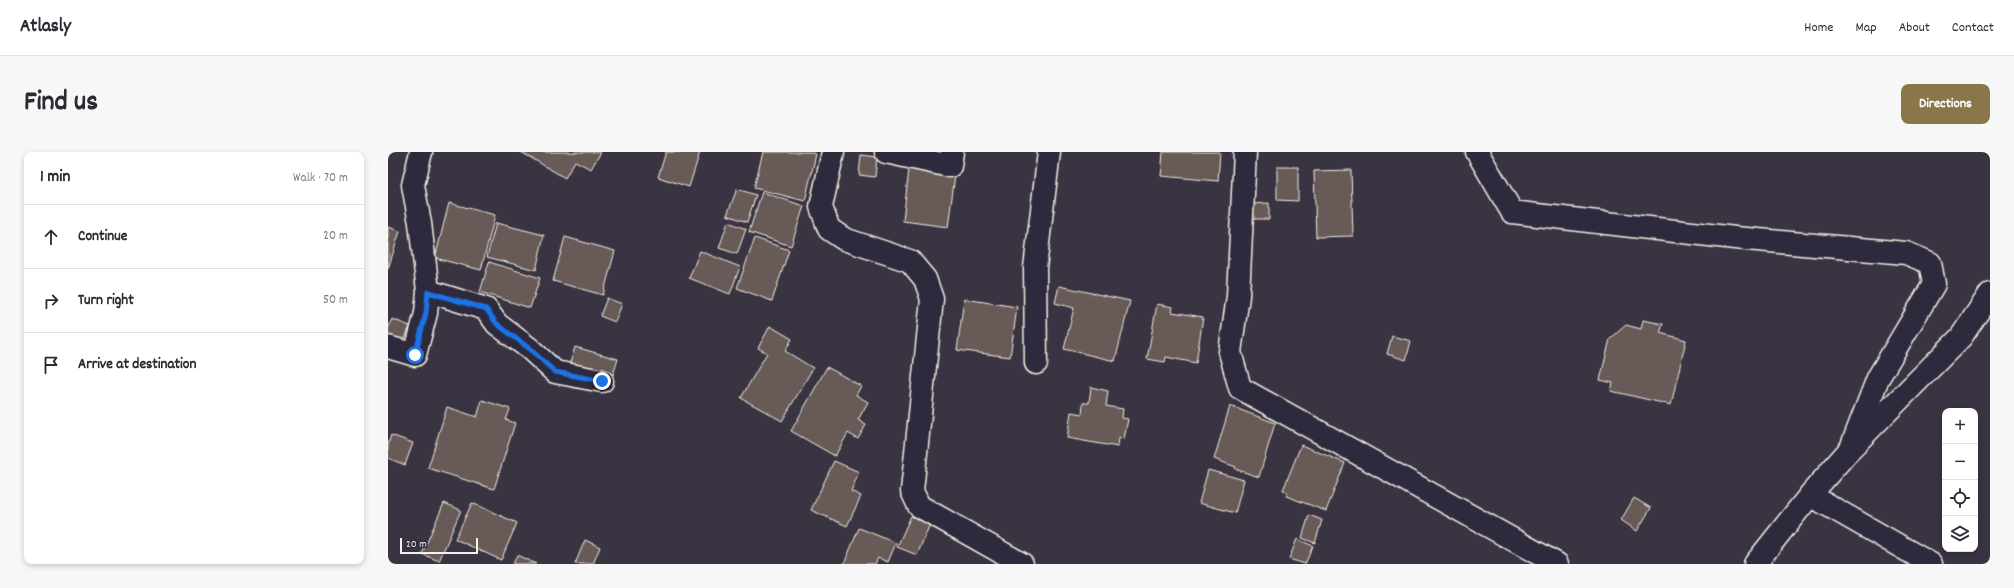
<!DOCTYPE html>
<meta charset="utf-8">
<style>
body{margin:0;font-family:Dekko,sans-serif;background:#f7f7f7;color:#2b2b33}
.controls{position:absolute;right:12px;bottom:12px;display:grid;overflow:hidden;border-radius:8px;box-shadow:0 2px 6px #0003}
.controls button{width:36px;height:36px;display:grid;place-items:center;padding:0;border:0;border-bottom:1px solid #e1e1e2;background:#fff;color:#2b2b33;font:20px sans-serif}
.scale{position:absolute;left:12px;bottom:10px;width:78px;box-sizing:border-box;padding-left:4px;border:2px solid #f4f1e8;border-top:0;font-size:11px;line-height:14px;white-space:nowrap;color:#f4f1e8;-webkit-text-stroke:3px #2f2a3d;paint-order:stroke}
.stop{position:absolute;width:12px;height:12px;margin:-9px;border:3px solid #1a73e8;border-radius:50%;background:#fff}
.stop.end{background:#1a73e8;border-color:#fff;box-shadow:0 1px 4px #0008}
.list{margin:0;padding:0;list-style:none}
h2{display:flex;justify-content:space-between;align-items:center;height:52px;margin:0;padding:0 16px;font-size:17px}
h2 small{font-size:13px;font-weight:400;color:#7c7c81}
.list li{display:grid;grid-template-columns:26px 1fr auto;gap:12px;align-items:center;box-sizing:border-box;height:64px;padding:0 16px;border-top:1px solid #e1e1e2}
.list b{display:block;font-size:15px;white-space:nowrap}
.list em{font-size:13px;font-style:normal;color:#7c7c81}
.icon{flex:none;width:22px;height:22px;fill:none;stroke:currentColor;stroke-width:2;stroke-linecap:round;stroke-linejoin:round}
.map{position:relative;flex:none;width:1602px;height:412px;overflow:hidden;border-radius:8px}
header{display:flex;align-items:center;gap:24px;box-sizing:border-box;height:56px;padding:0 20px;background:#fff;border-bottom:1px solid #e1e1e2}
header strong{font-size:19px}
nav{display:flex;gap:22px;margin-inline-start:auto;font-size:14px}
.intro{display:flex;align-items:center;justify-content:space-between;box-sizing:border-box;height:96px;padding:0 24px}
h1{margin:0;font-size:28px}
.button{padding:10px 18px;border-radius:8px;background:#8a764a;color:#fff;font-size:14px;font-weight:700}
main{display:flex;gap:24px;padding:0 24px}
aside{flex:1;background:#fff;border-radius:8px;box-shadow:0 2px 6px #0003}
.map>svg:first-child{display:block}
.building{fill:#675a56;stroke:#f4f1e8}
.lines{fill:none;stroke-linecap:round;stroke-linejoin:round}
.street-casing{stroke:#f4f1e8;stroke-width:25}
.street{stroke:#2f2a3d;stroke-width:22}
.route{stroke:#1a73e8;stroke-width:5}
</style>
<header>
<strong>Atlasly</strong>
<nav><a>Home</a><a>Map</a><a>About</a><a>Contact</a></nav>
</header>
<div class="intro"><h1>Find us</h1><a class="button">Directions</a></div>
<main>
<aside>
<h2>1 min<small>Walk · 70 m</small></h2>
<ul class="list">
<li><svg class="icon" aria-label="ahead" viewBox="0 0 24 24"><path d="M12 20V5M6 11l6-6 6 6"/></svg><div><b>Continue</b></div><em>20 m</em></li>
<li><svg class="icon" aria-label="right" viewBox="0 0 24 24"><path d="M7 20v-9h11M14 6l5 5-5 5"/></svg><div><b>Turn right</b></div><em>50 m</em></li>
<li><svg class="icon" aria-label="arrive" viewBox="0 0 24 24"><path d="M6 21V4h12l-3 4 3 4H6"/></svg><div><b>Arrive at destination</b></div></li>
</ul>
</aside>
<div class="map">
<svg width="1602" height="412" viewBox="0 0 1602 412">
<rect width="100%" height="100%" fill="#3a3442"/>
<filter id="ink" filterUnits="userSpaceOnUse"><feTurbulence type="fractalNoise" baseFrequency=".025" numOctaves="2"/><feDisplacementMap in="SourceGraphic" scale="8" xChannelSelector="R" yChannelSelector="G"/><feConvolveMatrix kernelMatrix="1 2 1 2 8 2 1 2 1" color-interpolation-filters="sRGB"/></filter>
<g filter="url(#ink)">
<!-- building -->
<path class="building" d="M133,0H213L203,17L187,9L177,26Z
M278,0H312L301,35L270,25Z
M375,0H421L428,2L417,49L366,36Z
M775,0H832L830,29L773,24Z
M473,3L489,5L487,25L471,23Z
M889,15H910V49L889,48Z
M521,17L567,23L560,75L515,69Z
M963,18L965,84L928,85L926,19Z
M349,37L368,43L359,70L339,63Z
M374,40L416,54L403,94L361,80Z
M61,51L107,63L93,118L47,106Z
M881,51V67H863V52Z
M340,70L358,77L349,102L331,96Z
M108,71L156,83L148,118L99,105Z
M0,75L12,79L0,117Z
M177,85L227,99L215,143L165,129Z
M367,86L401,98L384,149L349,136Z
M312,99L352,115L342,142L301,126Z
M101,110L152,126L142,156L92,140Z
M671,134L742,149L727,209L676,197L686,156L667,151Z
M219,146L234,152L227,170L212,164Z
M576,147L629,155L622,205L569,198Z
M769,152L785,155L784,160L815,165L808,211L778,205L777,210L759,207Z
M4,167L22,174L16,189L0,183V177Z
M1255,168L1275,172L1272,181L1298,188L1283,253L1223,239L1225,231L1212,228L1222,187L1238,173L1253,177Z
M382,174L404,187L397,199L425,216L394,269L353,246L379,201L370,196Z
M1004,184L1023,189L1018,208L999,202Z
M187,195L230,207L225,223L182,211Z
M439,215L473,234L468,243L480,250L470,268L478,273L470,287L460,281L447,304L403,279Z
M703,235L720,239L718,254L735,257L734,266L740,267L736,287L731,286L730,295L679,286L683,260L694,262L695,251H701Z
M94,248L122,257L118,268L127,271L106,337L40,316L59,255L89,265Z
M842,254L887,271L871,325L847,317L848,315L826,307Z
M3,283L25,291L17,313L0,306V293Z
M913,293L957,311L938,359L898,344L900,340L895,338Z
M446,309L471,320L463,339L473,344L459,374L423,358Z
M820,318L856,328L847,361L811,351Z
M1246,346L1263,356L1249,379L1233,368Z
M56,351L73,358L51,409L34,402Z
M84,351L129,371L113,408L67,387Z
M921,363L934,368L927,391L914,386Z
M523,364L542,372L529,403L509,395Z
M471,376L508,391L500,410L490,406L487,412H456Z
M909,387L925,394L917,412L901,407Z
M197,388L212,395L205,412H187Z
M129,403L148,412H125Z"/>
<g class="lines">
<!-- street casing -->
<g class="street-casing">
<path id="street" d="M445,0L433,55L441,77L456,87L522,109L537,127L544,147L524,339L531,354L634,412
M498,0L562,14L564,0
M857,0L850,144L842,200L852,236L1169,412
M1089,0L1124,60L1347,86L1518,101L1542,111L1546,132L1490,226L1463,296
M40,139L98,157L109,172L142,197L167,220L214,229
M0,195L27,203L38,161L40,139L32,71L25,33L33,0
M648,211L647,116L661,0
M1422,343L1543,412
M1367,412L1422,343L1463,296L1573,185L1602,142"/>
</g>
<!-- street -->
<use href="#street" class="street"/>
</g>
</g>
<g class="lines" filter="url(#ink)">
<!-- route -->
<path class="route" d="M27,203L38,161L40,140L98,157L109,172L142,197L167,220L214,229"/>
</g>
</svg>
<div class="controls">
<button>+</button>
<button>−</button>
<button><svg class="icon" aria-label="locate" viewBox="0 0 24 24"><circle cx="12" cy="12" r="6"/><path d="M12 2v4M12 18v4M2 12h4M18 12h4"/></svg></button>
<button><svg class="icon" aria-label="layers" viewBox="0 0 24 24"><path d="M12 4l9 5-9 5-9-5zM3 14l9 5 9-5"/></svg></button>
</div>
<div class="scale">20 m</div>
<div class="stop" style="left:27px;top:203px"></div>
<div class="stop end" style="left:214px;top:229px"></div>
</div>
</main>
